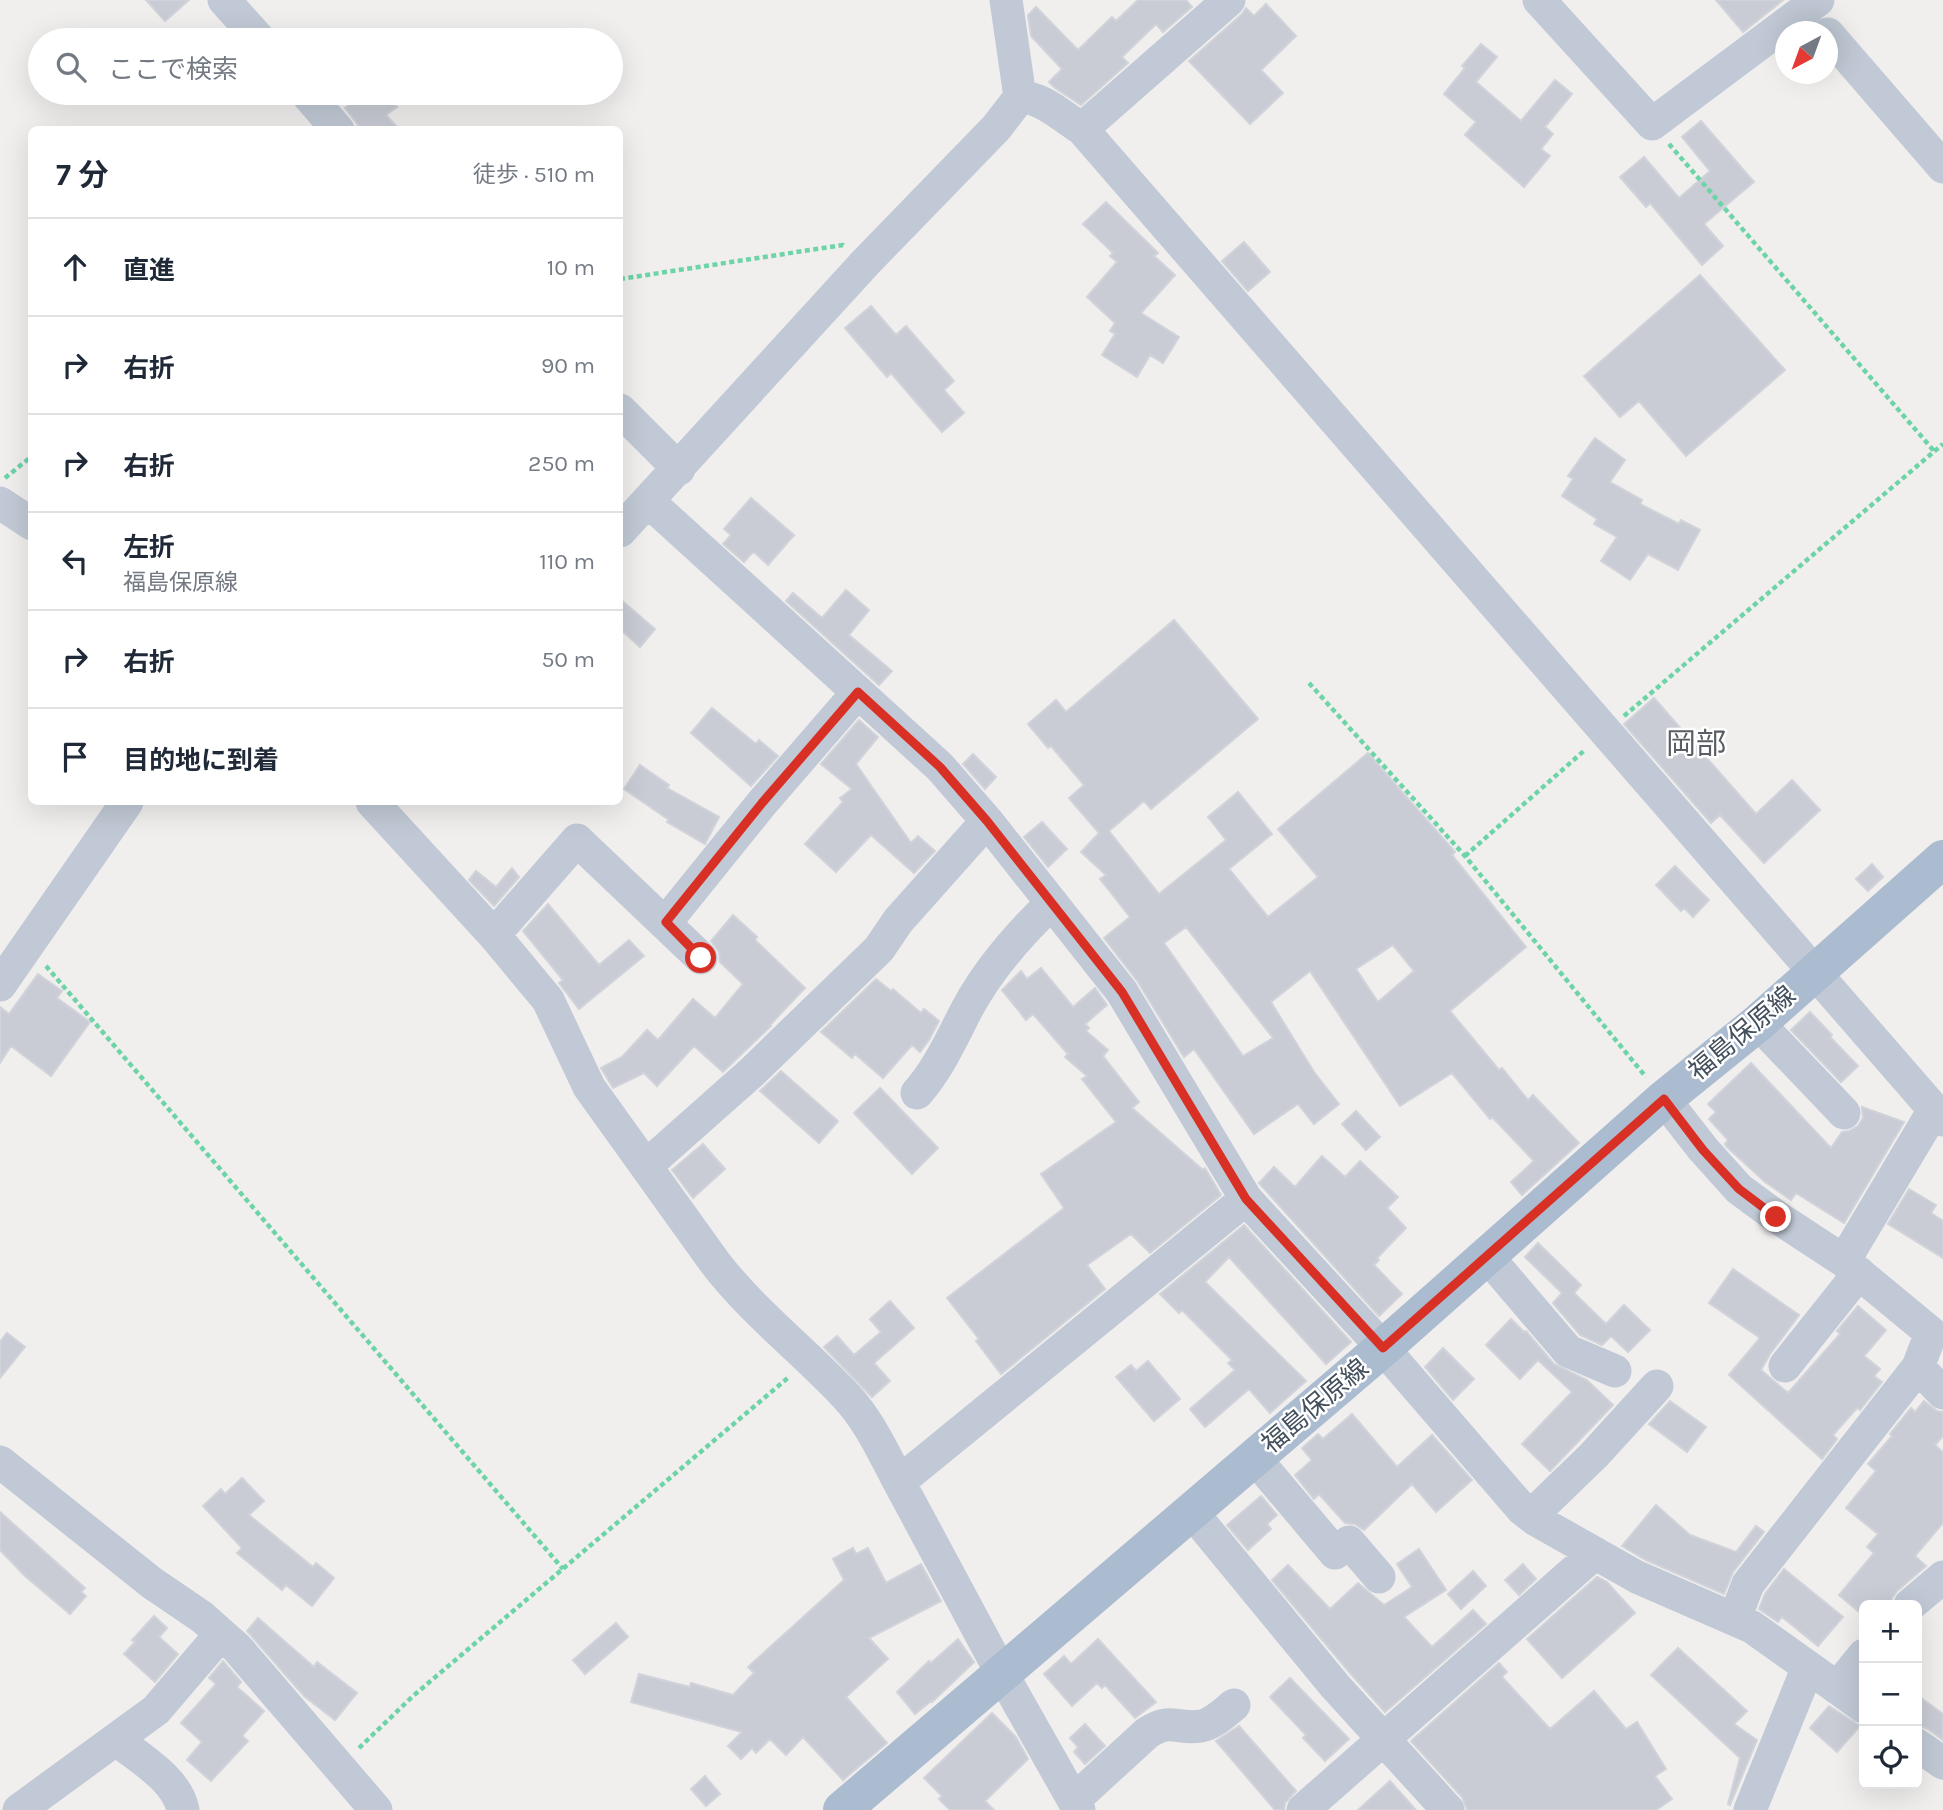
<!DOCTYPE html>
<html lang="ja">
<meta charset="utf-8">
<style>
body{margin:0;font-family:Karla,"Noto Sans JP",sans-serif;background:#f2f2f3;color:#1f2937}
.controls{position:absolute;right:21px;bottom:21px;display:grid;overflow:hidden;border-radius:10px;box-shadow:0 7px 28px #0002}
.controls button{width:63px;height:63px;display:grid;place-items:center;padding:0;border:0;border-bottom:2px solid #e0e1e3;background:#fff;color:#1f2937;font:35px sans-serif}
.compass{position:absolute;left:1775px;top:21px;width:63px;height:63px;border-radius:50%;background:#fff;box-shadow:0 7px 28px #0002;rotate:221deg}
.stop{position:absolute;width:21px;height:21px;margin:-16px;border:5px solid #d93025;border-radius:50%;background:#fff}
.stop.end{background:#d93025;border-color:#fff;box-shadow:0 2px 7px #0008}
.list{margin:0;padding:0;list-style:none}
h2{display:flex;justify-content:space-between;align-items:center;height:91px;margin:0;padding:0 28px;font-size:30px}
h2 small{font-size:23px;font-weight:400;color:#747a83}
.list li{display:grid;grid-template-columns:46px 1fr auto;gap:21px;align-items:center;box-sizing:border-box;height:98px;padding:0 28px;border-top:2px solid #e0e1e3}
.list b{display:block;font-size:26px;white-space:nowrap}
.list p{margin:0;font-size:23px;white-space:nowrap;color:#747a83}
.list em{font-size:23px;font-style:normal;color:#747a83}
.icon{flex:none;width:38px;height:38px;fill:none;stroke:currentColor;stroke-width:2;stroke-linecap:round;stroke-linejoin:round}
.map{position:relative;flex:none;width:1943px;height:1810px;overflow:hidden}
.search{position:absolute;background:#fff;box-shadow:0 7px 28px #0002;left:28px;top:28px;width:595px;height:77px;display:flex;align-items:center;gap:18px;box-sizing:border-box;padding:0 24px;border-radius:38px;color:#747a83;font-size:26px}
.panel{position:absolute;background:#fff;box-shadow:0 7px 28px #0002;left:28px;top:126px;width:595px;height:679px;border-radius:10px}
.map>svg:first-child{display:block}
.building{fill:#c9ccd4;stroke:#d1d3da;stroke-width:2;fill-rule:evenodd}
.lines{fill:none;stroke-linecap:round;stroke-linejoin:round}
.path{stroke:#6cd4a6;stroke-width:4.5;stroke-dasharray:5 3.5;stroke-linecap:butt}
.minor{stroke:#c0c9d5;stroke-width:33}
.major{stroke:#abbbd0;stroke-width:38}
.route{stroke:#d93025;stroke-width:9}
.labels{text-anchor:middle;dominant-baseline:central;stroke-width:5;stroke-linejoin:round;paint-order:stroke}
.street-label{font-size:26px;fill:#44505d;stroke:#fff}
.quarter-label{font-size:30px;fill:#5a5e64;stroke:#fff}
</style>
<div class="map">
<svg width="1943" height="1810" viewBox="0 0 1943 1810">
<rect width="100%" height="100%" fill="#f1eeee"/>
<!-- building -->
<path class="building" d="M146,0H189L165,21Z
M1138,0H1186L1192,7L1163,32L1156,24L1122,57L1128,63L1081,105L1055,88L1049,82L1062,69L1031,36L1028,15L1036,7L1078,50L1112,17L1116,21Z
M1716,0H1783L1743,32Z
M1266,4L1296,36L1261,70L1283,93L1250,124L1189,61L1242,14L1246,8L1254,16Z
M1481,44L1497,57L1476,82L1521,121L1555,80L1572,94L1545,127L1553,134L1541,149L1550,156L1524,187L1465,135L1476,122L1444,94L1465,68L1462,66Z
M346,93H386L397,107L386,115L400,130H362L345,108L353,102Z
M1701,121L1754,182L1704,224L1723,246L1702,265L1650,203L1646,207L1620,177L1644,157L1679,198L1710,171L1682,137Z
M1106,202L1158,253L1154,256L1175,275L1141,313L1179,337L1163,363L1150,355L1137,377L1102,355L1115,334L1110,331L1115,323L1087,297L1117,262L1110,256L1113,253L1083,224Z
M1244,242L1270,272L1248,291L1222,261Z
M1700,275L1785,370L1686,456L1639,401L1620,417L1584,376Z
M871,306L896,335L906,326L954,381L944,390L964,413L942,432L891,373L887,377L845,328Z
M1595,438L1625,460L1610,482L1642,500L1640,504L1679,524L1681,520L1700,530L1678,570L1648,554L1630,580L1601,561L1617,537L1594,524L1597,519L1562,496L1573,479L1568,476Z
M751,498L794,535L768,565L755,553H752L744,562L723,544L731,535L724,529Z
M846,590L869,610L849,635L892,671L879,685L786,601L793,593L822,618Z
M620,599L655,629L640,647L620,629Z
M1174,620L1258,719L1151,809L1144,801L1109,831L1159,894L1226,840L1208,817L1238,792L1272,834L1229,869L1268,917L1318,877L1278,829L1368,753L1455,852L1452,855L1526,947L1450,1011L1499,1070L1502,1068L1528,1100L1533,1095L1579,1143L1522,1195L1511,1182L1534,1161L1492,1117L1490,1119L1452,1073L1400,1106L1310,971L1271,1002L1314,1072L1339,1104L1314,1124L1298,1104L1254,1134L1194,1049L1184,1057L1182,1054L1138,982L1104,938L1130,917L1100,879L1106,875L1081,852L1099,833L1069,798L1084,785L1051,746L1048,748L1028,724L1056,700L1066,712ZM1186,927L1273,1038L1243,1056L1164,943ZM1393,945L1414,971L1378,1002L1356,969Z
M1654,698L1756,814L1792,780L1820,810L1764,863L1720,815L1711,823L1624,724Z
M712,708L756,744L759,740L778,756L751,786L691,733Z
M859,720L878,737L856,764L911,843L918,836L935,851L914,873L871,835L836,872L805,844L843,802L840,798L852,789L821,764Z
M973,754L996,777L985,789L963,764Z
M640,765L669,785L667,788L719,817L705,844L667,822L669,820L624,789Z
M1042,822L1067,849L1048,867L1024,837Z
M1872,864L1883,877L1868,891L1856,879Z
M1675,866L1709,900L1693,917L1684,908L1681,911L1656,885Z
M512,868L519,877L494,906L469,880L476,871L496,887Z
M548,904L599,965L629,940L644,956L579,1009L559,983L563,980L523,931Z
M733,915L757,937L755,940L805,988L770,1025L771,1026L723,1072L694,1046L657,1086L644,1073L613,1088L601,1068L622,1057L647,1030L658,1040L693,999L715,1018L743,984L720,962L719,952L711,941Z
M1041,968L1073,1007L1095,988L1107,1005L1085,1024L1089,1028L1086,1031L1108,1050L1103,1056L1139,1102L1132,1108L1203,1170L1205,1168L1221,1195L1150,1253L1131,1234L1087,1265L1105,1289L1001,1374L976,1341L979,1339L947,1298L1064,1208L1041,1174L1116,1122L1082,1079L1087,1076L1065,1057L1068,1054L1033,1014L1026,1020L1002,990L1021,971L1027,979Z
M38,974L62,991L57,998L90,1022L51,1076L11,1046L0,1063V1007L9,1014Z
M876,979L891,991L893,989L921,1013L924,1009L939,1021L929,1040L920,1052L912,1045L883,1078L855,1054L852,1058L821,1032Z
M1810,1012L1832,1035L1830,1037L1858,1066L1841,1082L1791,1030Z
M1751,1063L1831,1148L1842,1132L1849,1131L1858,1126L1863,1118L1862,1107L1904,1122L1844,1223L1796,1193L1791,1200L1765,1182L1727,1147L1725,1144L1728,1140L1709,1119L1716,1112L1708,1104Z
M781,1071L838,1121L819,1143L760,1091Z
M880,1088L938,1148L912,1174L854,1113Z
M1356,1111L1380,1137L1366,1150L1342,1124Z
M703,1144L725,1169L693,1198L672,1170Z
M1322,1156L1345,1177L1360,1161L1398,1197L1387,1208L1406,1228L1377,1258L1379,1260L1374,1265L1402,1294L1379,1316L1259,1183L1274,1167L1295,1187Z
M1909,1189L1936,1205L1931,1213L1943,1221V1258L1888,1224Z
M1244,1225L1351,1342L1326,1364L1229,1257L1205,1282L1306,1381L1270,1413L1249,1389L1205,1427L1190,1409L1235,1370L1228,1363L1232,1360L1182,1310L1179,1313L1160,1294Z
M1538,1243L1581,1285L1574,1293L1606,1324L1624,1305L1650,1330L1628,1352L1611,1336L1602,1345L1580,1335L1553,1303L1562,1293L1525,1257Z
M1733,1269L1799,1315L1770,1354L1761,1370L1788,1393L1840,1334L1837,1331L1858,1306L1886,1330L1864,1356L1880,1369L1874,1376L1882,1382L1860,1410L1857,1408L1833,1435L1837,1439L1822,1459L1729,1375L1760,1338L1709,1303Z
M890,1301L914,1328L874,1363L890,1381L872,1397L824,1347L837,1336L854,1355L881,1332L870,1319Z
M1511,1319L1524,1332L1526,1331L1554,1364L1587,1380L1613,1405L1550,1471L1522,1444L1572,1392L1538,1360L1520,1379L1486,1345Z
M7,1333L25,1347L0,1378V1342Z
M1443,1348L1474,1379L1453,1400L1425,1367Z
M1148,1361L1180,1399L1154,1421L1116,1377L1131,1365L1136,1371Z
M1670,1401L1706,1427L1687,1452L1649,1424Z
M1924,1401L1937,1411L1943,1412V1436L1935,1445L1943,1452V1523L1915,1556L1926,1566L1897,1591L1892,1598L1891,1605H1864V1616L1839,1595L1874,1553L1867,1547L1878,1534L1846,1508L1876,1471L1868,1464L1892,1436L1890,1434L1911,1408L1915,1412Z
M1352,1414L1397,1467L1432,1435L1472,1480L1436,1512L1412,1484L1364,1530L1355,1524L1345,1523L1319,1494L1314,1499L1295,1475L1312,1460L1302,1448L1318,1434L1323,1439Z
M242,1478L264,1501L249,1515L313,1567L316,1563L334,1578L312,1606L286,1585L282,1590L237,1553L242,1548L203,1506L221,1489L225,1494Z
M1261,1496L1277,1515L1267,1524L1271,1529L1248,1550L1227,1525Z
M1656,1505L1690,1535L1736,1552L1756,1526L1764,1532L1733,1572L1724,1594L1646,1560L1622,1546Z
M0,1512L85,1588L81,1592L86,1596L70,1614L25,1576L0,1550Z
M853,1548L856,1554L868,1548L886,1583L921,1564L941,1601L869,1638L888,1659L846,1697L887,1743L843,1780L803,1737L786,1755L770,1739L756,1753L752,1748L741,1759L728,1746L742,1732L631,1702L639,1674L690,1687L691,1683L733,1695L754,1673L748,1667L844,1580L833,1559Z
M1419,1549L1446,1590L1404,1617L1432,1647L1473,1610L1486,1624L1385,1712L1350,1673L1272,1580L1288,1565L1330,1609L1358,1583L1384,1605L1412,1587L1397,1564Z
M1523,1564L1536,1579L1519,1595L1505,1580Z
M1784,1569L1843,1617L1818,1646L1782,1617L1778,1622L1759,1609L1765,1594Z
M1473,1571L1486,1586L1461,1609L1448,1594Z
M1597,1577L1607,1582L1635,1613L1562,1678L1527,1639Z
M154,1616L167,1628L159,1637L178,1654L155,1682L124,1654L135,1642L132,1640Z
M258,1618L314,1667L317,1662L357,1693L335,1720L304,1696L247,1631Z
M616,1623L628,1637L585,1674L573,1660Z
M958,1639L974,1662L932,1702L931,1701L915,1714L897,1692L929,1661L931,1663Z
M1098,1639L1156,1702L1135,1718L1105,1685L1102,1688L1097,1683L1072,1706L1044,1674L1064,1656L1071,1664Z
M1678,1648L1747,1711L1734,1724L1757,1740L1730,1805L1728,1804L1740,1758L1651,1675Z
M223,1661L241,1682L237,1687L264,1711L242,1736L248,1741L211,1781L187,1760L202,1742L181,1723L216,1684L209,1678Z
M1499,1663L1507,1672L1502,1677L1550,1729L1594,1691L1626,1729L1637,1722L1666,1769L1655,1776L1672,1799L1656,1810H1467L1462,1797L1411,1741Z
M1290,1678L1349,1739L1325,1761L1303,1738L1306,1735L1270,1697Z
M1917,1695L1943,1714V1740L1928,1729L1917,1725Z
M1829,1706L1860,1726L1837,1752L1810,1728Z
M992,1713L1016,1737L1028,1759L985,1801L994,1810H950L939,1799L942,1796L924,1778Z
M1085,1724L1105,1746L1085,1764L1074,1752L1078,1747L1070,1738Z
M1239,1726L1296,1791L1285,1803L1284,1810H1275L1216,1741Z
M705,1776L720,1794L706,1806L691,1789Z
M1390,1781L1416,1810H1358Z"/>
<g class="lines">
<!-- path -->
<path class="path" d="M1669,144L1934,451
M620,279L843,245L845,247
M5,478L32,456
M1309,683L1465,856L1646,1077
M1624,716L1943,444
M1465,856L1586,749
M46,966L563,1569
M359,1748L413,1696L789,1377"/>
<!-- minor -->
<path class="minor" d="M224,0L260,40
M1006,0L1020,97
M1539,0L1652,124L1818,0
M1828,34L1943,167
M306,93L338,130
M1082,129L1943,1120
M620,410L679,469
M648,501L940,767L987,821L1122,992L1246,1199L1383,1348L1522,1509L1536,1520L1637,1577L1752,1627L1864,1707
M0,503L32,524
M620,531L865,263L996,128L1020,97C1042,97 1063,117 1082,129L1229,0
M372,802L494,935L548,1000L589,1087L716,1264C754,1313 803,1350 845,1395C869,1420 883,1452 899,1482L1246,1199
M666,922L762,803L858,692
M494,935L577,840L701,958
M0,985L127,802
M1758,1023L1844,1113
M917,1093C939,1068 952,1038 967,1009C988,970 1020,933 1052,903
M1664,1099L1703,1149L1739,1189L1777,1217L1844,1261L1931,1333L1918,1367L1748,1584L1735,1618
M646,1166L752,1072L879,949L898,921L987,821
M1487,1256L1568,1351L1615,1371
M1844,1261L1934,1110
M1785,1366L1859,1273
M1918,1367L1943,1393
M1254,1457L1335,1553L1349,1542L1379,1577
M0,1462L152,1583L202,1617L237,1648L376,1810
M899,1482L1001,1672L1079,1810
M1191,1511L1335,1686L1448,1810
M1531,1516L1594,1455L1657,1386
M1910,1605L1943,1577
M1837,1688L1864,1655
M117,1740C140,1759 177,1779 183,1810
M1917,1745L1943,1763
M1074,1800L1147,1733C1172,1717 1176,1730 1201,1726C1213,1724 1224,1713 1234,1705
M19,1810L156,1710L221,1634
M1303,1810L1595,1553
M1750,1810L1808,1667"/>
<!-- major -->
<path class="major" d="M842,1810L1383,1348L1664,1099L1758,1023L1943,859"/>
</g>
<g class="lines">
<!-- route -->
<path class="route" d="M701,958L666,922L762,803L858,692L940,767L987,821L1122,992L1246,1199L1383,1348L1664,1099L1703,1150L1739,1189L1776,1217"/>
</g>
<g class="labels">
<!-- street labels -->
<g class="street-label">
<text transform="translate(1742 1033) rotate(-40)">福島保原線</text>
<text transform="translate(1315 1406) rotate(-40)">福島保原線</text>
</g>
<!-- quarter labels -->
<g class="quarter-label">
<text x="1696" y="744">岡部</text>
</g>
</g>
</svg>
<div class="controls">
<button>+</button>
<button>−</button>
<button><svg class="icon" aria-label="locate" viewBox="0 0 24 24"><circle cx="12" cy="12" r="6"/><path d="M12 2v4M12 18v4M2 12h4M18 12h4"/></svg></button>
</div>
<svg class="compass" viewBox="-18 -18 36 36"><path d="M0-13l5 13h-10z" fill="#e53935"/><path d="M0 13l5-13h-10z" fill="#747a83"/></svg>
<div class="stop" style="left:701px;top:958px"></div>
<div class="stop end" style="left:1776px;top:1217px"></div>
<div class="search"><svg class="icon" aria-label="search" viewBox="0 0 24 24"><circle cx="10" cy="10" r="6"/><path d="M15 15l6 6"/></svg>ここで検索</div>
<section class="panel">
<h2>7 分<small>徒歩 · 510 m</small></h2>
<ul class="list">
<li><svg class="icon" aria-label="ahead" viewBox="0 0 24 24"><path d="M12 20V5M6 11l6-6 6 6"/></svg><div><b>直進</b></div><em>10 m</em></li>
<li><svg class="icon" aria-label="right" viewBox="0 0 24 24"><path d="M7 20v-9h11M14 6l5 5-5 5"/></svg><div><b>右折</b></div><em>90 m</em></li>
<li><svg class="icon" aria-label="right" viewBox="0 0 24 24"><path d="M7 20v-9h11M14 6l5 5-5 5"/></svg><div><b>右折</b></div><em>250 m</em></li>
<li><svg class="icon" aria-label="left" viewBox="0 0 24 24"><path d="M17 20v-9H6M10 6l-5 5 5 5"/></svg><div><b>左折</b><p>福島保原線</p></div><em>110 m</em></li>
<li><svg class="icon" aria-label="right" viewBox="0 0 24 24"><path d="M7 20v-9h11M14 6l5 5-5 5"/></svg><div><b>右折</b></div><em>50 m</em></li>
<li><svg class="icon" aria-label="arrive" viewBox="0 0 24 24"><path d="M6 21V4h12l-3 4 3 4H6"/></svg><div><b>目的地に到着</b></div></li>
</ul>
</section>
</div>
